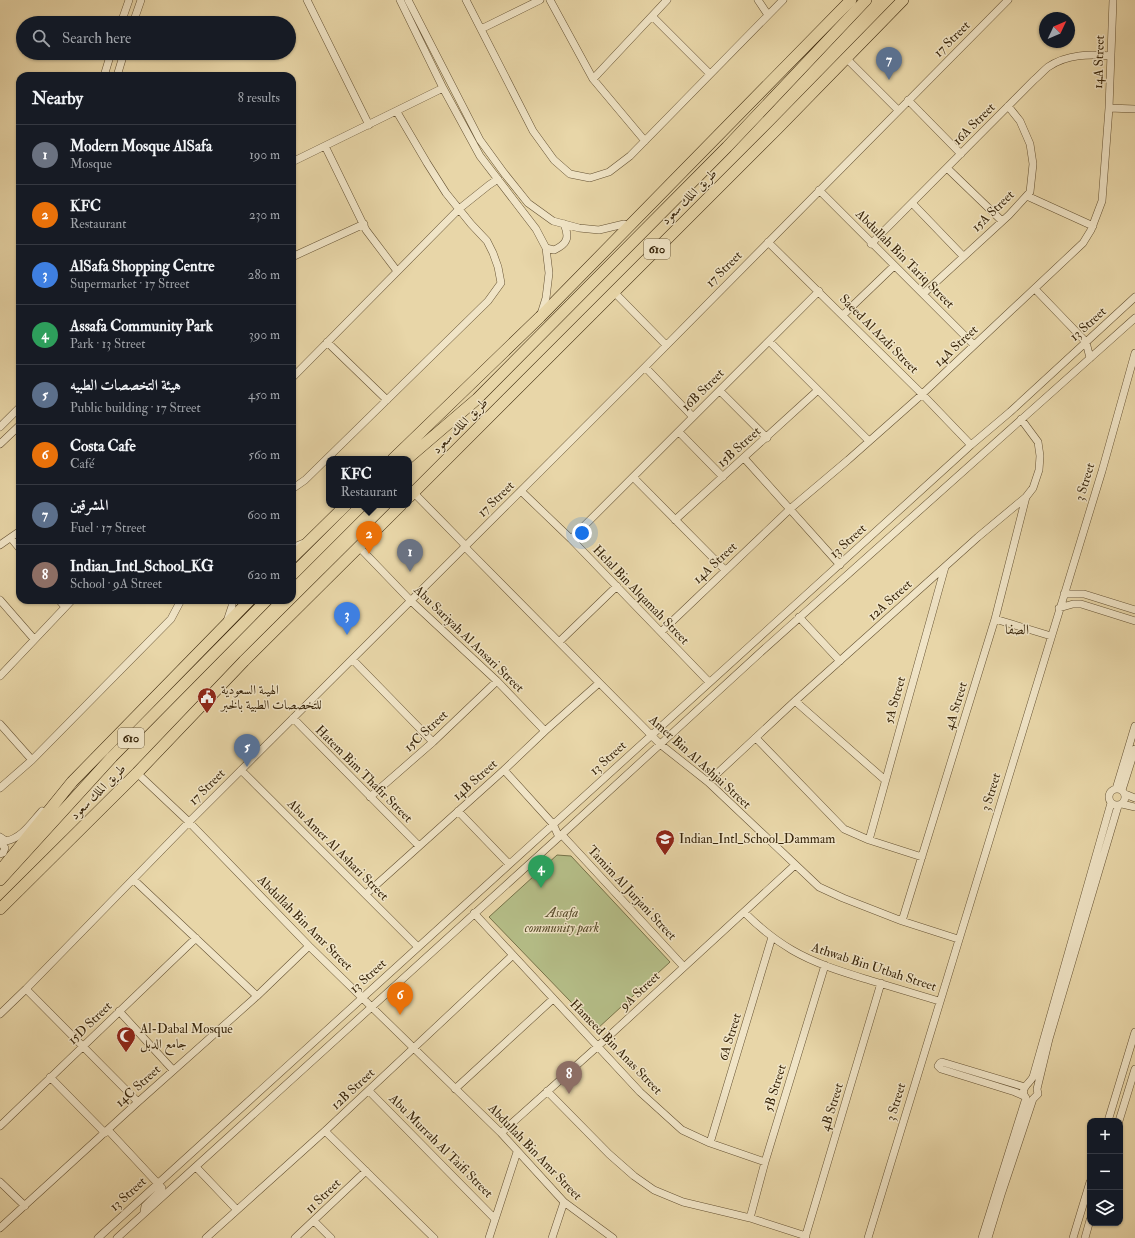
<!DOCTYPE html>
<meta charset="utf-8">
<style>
body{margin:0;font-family:"IM FELL Double Pica",Amiri,serif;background:#20242c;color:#f1f3f6}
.controls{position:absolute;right:12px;bottom:12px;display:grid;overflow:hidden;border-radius:8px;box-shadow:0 1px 3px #0004}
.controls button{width:36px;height:36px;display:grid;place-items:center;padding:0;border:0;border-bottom:1px solid #363941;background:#171b24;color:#f1f3f6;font:20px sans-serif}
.compass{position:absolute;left:1039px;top:12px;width:36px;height:36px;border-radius:50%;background:#171b24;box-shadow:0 1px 3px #0004;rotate:46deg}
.you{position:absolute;left:582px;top:533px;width:14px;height:14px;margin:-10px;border:3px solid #fff;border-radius:50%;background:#1a73e8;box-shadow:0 0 0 6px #1a73e833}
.badge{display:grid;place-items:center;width:26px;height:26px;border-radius:50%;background:#0f766e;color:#fff;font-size:13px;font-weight:700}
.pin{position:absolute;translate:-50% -33px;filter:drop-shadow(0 1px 2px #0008)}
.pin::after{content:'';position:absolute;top:21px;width:14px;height:12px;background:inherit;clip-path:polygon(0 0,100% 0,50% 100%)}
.popup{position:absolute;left:326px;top:456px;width:86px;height:52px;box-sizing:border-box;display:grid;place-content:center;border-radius:8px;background:#171b24;filter:drop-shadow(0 1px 3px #0005);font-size:13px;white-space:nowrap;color:#9ea1a6}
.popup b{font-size:15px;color:#f1f3f6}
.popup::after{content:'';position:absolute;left:50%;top:100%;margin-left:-8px;border:8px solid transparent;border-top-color:#171b24}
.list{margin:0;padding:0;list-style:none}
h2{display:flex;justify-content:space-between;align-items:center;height:52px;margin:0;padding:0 16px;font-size:17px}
h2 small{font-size:13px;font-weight:400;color:#9ea1a6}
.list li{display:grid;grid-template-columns:26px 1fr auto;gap:12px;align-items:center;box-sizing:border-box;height:60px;padding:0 16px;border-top:1px solid #363941}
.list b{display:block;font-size:15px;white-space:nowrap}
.list p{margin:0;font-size:13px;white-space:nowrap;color:#9ea1a6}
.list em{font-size:13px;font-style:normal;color:#9ea1a6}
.icon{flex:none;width:22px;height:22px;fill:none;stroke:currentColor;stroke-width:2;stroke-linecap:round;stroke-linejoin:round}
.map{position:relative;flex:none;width:1135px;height:1238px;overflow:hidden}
.search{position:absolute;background:#171b24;box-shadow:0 1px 3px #0004;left:16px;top:16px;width:280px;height:44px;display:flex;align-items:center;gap:10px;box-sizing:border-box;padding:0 14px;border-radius:22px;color:#9ea1a6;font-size:15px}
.panel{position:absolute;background:#171b24;box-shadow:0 1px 3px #0004;left:16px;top:72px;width:280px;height:532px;border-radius:12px}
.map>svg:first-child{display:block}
.green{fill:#b5be88;stroke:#767249}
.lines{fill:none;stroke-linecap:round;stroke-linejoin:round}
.street-casing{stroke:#645132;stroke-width:8}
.primary-casing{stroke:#38250a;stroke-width:12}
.street{stroke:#f0e4c6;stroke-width:7}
.primary{stroke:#e8d6a8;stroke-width:11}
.labels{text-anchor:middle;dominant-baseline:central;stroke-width:3;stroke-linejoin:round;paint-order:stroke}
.shield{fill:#f0e4c6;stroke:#6f5e42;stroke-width:1}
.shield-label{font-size:12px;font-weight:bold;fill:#38250a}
.street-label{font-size:13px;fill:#38250a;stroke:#f0e4c6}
.poi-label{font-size:13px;fill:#38250a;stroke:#f0e4c6;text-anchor:start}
.park-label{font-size:13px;font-style:italic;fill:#574b2a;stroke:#f0e4c6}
.neighbourhood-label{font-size:14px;fill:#38250a;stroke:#f0e4c6}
</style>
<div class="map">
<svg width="1135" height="1238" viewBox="0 0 1135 1238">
<rect width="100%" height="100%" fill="#e8d6a8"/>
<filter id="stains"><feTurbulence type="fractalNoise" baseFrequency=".005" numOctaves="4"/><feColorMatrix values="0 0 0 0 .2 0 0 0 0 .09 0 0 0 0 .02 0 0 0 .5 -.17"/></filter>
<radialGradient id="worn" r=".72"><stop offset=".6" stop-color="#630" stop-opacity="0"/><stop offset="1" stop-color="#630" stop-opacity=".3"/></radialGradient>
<!-- green -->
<path class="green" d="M557,855L571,856L670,962L597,1029L489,917Z"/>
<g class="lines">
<!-- street casing -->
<g class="street-casing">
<path id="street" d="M307,0L369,125
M400,0L443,88L480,156L536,229L546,248L549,273L546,298L541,314
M408,0L480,140L504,173L528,203L553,221L579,228L599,230L624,224
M466,0L533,131L554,160L570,174L590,178L609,172L630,156L783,0
M550,0L593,79L645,141
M758,0L768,15
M652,16L710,74
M121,23L129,0
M133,23L141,0
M481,29L540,0
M846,58L898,110
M104,76L111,53
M117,76L124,53
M593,79L667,0
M908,100L961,154
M1109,108L1135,109
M325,146L366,230L397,271
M292,162L443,88
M947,168L1002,221
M819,190L974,345
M1027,196L1093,226
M912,203L963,256
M768,242L922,394L971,445
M871,244L1034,80C1039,76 1043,71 1048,67C1067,54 1090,54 1111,56
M546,248L554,250C567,244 570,238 564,224
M292,257L364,224
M1035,289L1086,342L1090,358
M614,292L666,345
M923,294L1009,215L1030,192L1033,164L1030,144L1020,121L1008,106
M843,315L894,266
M769,341L869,441
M327,342L387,400
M645,367L693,417
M292,378L459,209L489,185L498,179
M720,391L767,438
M0,427L20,407
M679,432L723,477
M0,444L20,425
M744,458L840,565
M633,477L725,570
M292,489L305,480L488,301L501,283L498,267L493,253L487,241L471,224L446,193L427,163L397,112
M521,491L571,539L709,682
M413,492L465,545
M675,520L818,390
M11,538L20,549
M571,539L819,291
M0,545L20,531
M464,546L660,744L708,782L819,887L843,898L902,921L958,939
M359,547L411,601L497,681L545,731
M292,548L304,543
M1064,594H1084L1135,610
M0,600L34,639
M59,600L65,607
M1059,608L1073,604H1081L1135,621
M799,617L840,661
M995,619L1051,636
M227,621L232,606V600
M661,632L790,509L848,460L918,398L1083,243L1091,230L1102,201L1109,108L1113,0
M559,642L617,586
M353,660L433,742
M0,676L72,600
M795,701L885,780
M293,718L419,846
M0,724L32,760
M756,738L844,829L869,840L922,857
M241,770L418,947
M504,770L553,824L559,837
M137,773L189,822L309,946L501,1133L564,1202L613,1238
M708,782L795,701L978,537L1026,497L1033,488L1039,470L1040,456L1038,442L1021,419
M0,788L32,760L171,619L180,602V600
M1109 797a8 8 0 1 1 16 0a8 8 0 1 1-16 0Z
M1116,789L1135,726
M1122,790L1135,749
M1125,794L1135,798
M370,797L433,742L497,681
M1122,804L1135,807
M458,811L509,864
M562,835L684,967
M0,837L6,841C22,838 31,823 42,811
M869,840L945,567
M0,842L5,848L3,853L0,854
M134,880L257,996
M366,894L504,770L545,731L599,683
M474,913L640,1092L682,1130L710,1143L765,1162
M745,913C759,927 775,940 792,950C816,964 843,972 869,980C893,987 916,994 939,1001
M902,921L995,619L1026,497
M26,989L138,1102
M119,1011L173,1070
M0,1014L26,989L189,822L645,367L1008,0
M50,1077L105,1133
M455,1089L553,999
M369,1091L495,1219
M547,1091L609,1154L634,1176L654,1190L683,1202L750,1218L806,1236
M1024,1096L1015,1092L941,1069L938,1066L940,1063L942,1062L1025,1087
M1108,1121L1135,1032
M1119,1121L1135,1069
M0,1126L196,938
M108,1130L162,1188L161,1190L145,1206L144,1212
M325,1131L434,1238
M501,1133L597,1047L795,865
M710,1143L772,937
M196,1167L237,1210
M0,1182L25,1206
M750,1218L765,1162L825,965
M314,1221L331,1238
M0,1228L138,1102L257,996L309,946
M98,1238L971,445L1010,412L1135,297
M117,1238L559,837L762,651L1135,318
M206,1238L325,1131L513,955
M295,1238L366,1171
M489,1238L517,1152
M552,1238L564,1202
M805,1238L881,983
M868,1238L1102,471L1135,353
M982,1238L1026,1098C1019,1089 1028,1085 1033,1077L1111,803
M988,1238L1001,1195L1033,1099L1038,1094L1037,1089L1049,1039L1118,806
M1073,1238L1090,1182
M1085,1238L1090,1220"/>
</g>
<!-- primary casing -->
<g class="primary-casing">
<path id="primary" d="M393,459L540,317L851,0
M407,459L477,399L727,147L866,0
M409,497L777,129L903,0
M292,558L346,505
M292,575L362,505
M0,871L72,782L250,600
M0,880L112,757L267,600
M0,909L137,773L244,661L401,505"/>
</g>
<!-- street -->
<use href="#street" class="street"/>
<!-- primary -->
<use href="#primary" class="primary"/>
</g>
<!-- icons -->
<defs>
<g id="civic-pin" transform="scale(1)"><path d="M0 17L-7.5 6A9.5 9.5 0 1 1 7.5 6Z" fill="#8f2418" stroke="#f0e4c6"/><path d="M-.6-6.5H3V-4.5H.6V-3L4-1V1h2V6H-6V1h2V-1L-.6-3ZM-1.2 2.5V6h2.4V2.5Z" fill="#fff"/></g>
<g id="school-pin" transform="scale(1)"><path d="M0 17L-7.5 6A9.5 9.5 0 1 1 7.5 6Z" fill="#8f2418" stroke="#f0e4c6"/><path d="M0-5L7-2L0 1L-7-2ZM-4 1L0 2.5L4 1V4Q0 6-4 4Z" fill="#fff"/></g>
<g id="mosque-pin" transform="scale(1)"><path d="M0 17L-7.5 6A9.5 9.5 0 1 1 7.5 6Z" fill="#8f2418" stroke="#f0e4c6"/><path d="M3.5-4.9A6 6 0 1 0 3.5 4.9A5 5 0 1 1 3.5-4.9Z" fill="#fff"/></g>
</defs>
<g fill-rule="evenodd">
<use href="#civic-pin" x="207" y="697"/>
<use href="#school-pin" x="665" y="839"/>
<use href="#mosque-pin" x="126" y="1036"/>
</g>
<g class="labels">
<!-- shield labels -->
<g class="shield">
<rect x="644" y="239" width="26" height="20" rx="3"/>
<rect x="118" y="728" width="26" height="20" rx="3"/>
</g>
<g class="shield-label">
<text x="657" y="249">610</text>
<text x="131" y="738">610</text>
</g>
<!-- street labels -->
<g class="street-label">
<text transform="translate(952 39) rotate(-45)">17 Street</text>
<text transform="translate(1099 62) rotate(-88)">14A Street</text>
<text transform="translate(974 124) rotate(-45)">16A Street</text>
<text transform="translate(689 197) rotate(-45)">طريق الملك سعود</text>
<text transform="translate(993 211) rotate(-44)">15A Street</text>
<text transform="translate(905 259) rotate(45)">Abdullah Bin Tariq Street</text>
<text transform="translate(724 269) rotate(-45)">17 Street</text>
<text transform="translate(1088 324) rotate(-42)">13 Street</text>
<text transform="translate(879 334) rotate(45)">Saeed Al Azdi Street</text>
<text transform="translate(956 346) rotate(-43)">14A Street</text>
<text transform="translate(703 390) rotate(-45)">16B Street</text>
<text transform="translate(460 426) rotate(-45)">طريق الملك سعود</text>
<text transform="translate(739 447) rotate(-42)">15B Street</text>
<text transform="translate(1085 482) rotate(-73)">3 Street</text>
<text transform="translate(496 499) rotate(-44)">17 Street</text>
<text transform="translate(848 541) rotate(-42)">13 Street</text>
<text transform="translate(715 563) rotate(-43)">14A Street</text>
<text transform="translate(641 595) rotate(46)">Helal Bin Alqamah Street</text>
<text transform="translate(890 600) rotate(-42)">12A Street</text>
<text transform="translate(469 639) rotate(44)">Abu Sariyah Al Ansari Street</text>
<text transform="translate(895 700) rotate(-74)">5A Street</text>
<text transform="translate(956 706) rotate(-73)">4A Street</text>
<text transform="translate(426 731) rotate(-43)">15C Street</text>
<text transform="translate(608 758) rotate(-42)">13 Street</text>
<text transform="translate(700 762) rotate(42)">Amer Bin Al Ashjai Street</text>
<text transform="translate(364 774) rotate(45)">Hatem Bim Thafir Street</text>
<text transform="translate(475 780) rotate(-42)">14B Street</text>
<text transform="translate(207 787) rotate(-45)">17 Street</text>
<text transform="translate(98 792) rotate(-45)">طريق الملك سعود</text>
<text transform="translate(991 792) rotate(-73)">3 Street</text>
<text transform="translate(338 850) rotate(45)">Abu Amer Al Ashari Street</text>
<text transform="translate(632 893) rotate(47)">Tamim Al Jurjani Street</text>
<text transform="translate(305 923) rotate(45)">Abdullah Bin Amr Street</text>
<text transform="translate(874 967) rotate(18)">Athwab Bin Utbah Street</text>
<text transform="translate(368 976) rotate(-42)">13 Street</text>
<text transform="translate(640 991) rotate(-43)">9A Street</text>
<text transform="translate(90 1023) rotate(-44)">15D Street</text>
<text transform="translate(730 1037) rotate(-73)">6A Street</text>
<text transform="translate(616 1047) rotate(46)">Hameed Bin Anas Street</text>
<text transform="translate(138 1086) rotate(-42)">14C Street</text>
<text transform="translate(775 1088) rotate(-73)">5B Street</text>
<text transform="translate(353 1089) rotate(-43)">12B Street</text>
<text transform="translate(896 1102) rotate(-73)">3 Street</text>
<text transform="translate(832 1107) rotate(-73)">4B Street</text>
<text transform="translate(441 1146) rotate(45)">Abu Murrah Al Taifi Street</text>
<text transform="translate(535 1152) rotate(46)">Abdullah Bin Amr Street</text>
<text transform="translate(128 1194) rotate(-42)">13 Street</text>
<text transform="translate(323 1196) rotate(-44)">11 Street</text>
</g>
<!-- poi labels -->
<g class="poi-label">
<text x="221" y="690">الهيىة السعودية<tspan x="221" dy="15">للتخصصات الطبية بالخبر</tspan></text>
<text x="679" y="839">Indian_Intl_School_Dammam</text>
<text x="140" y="1029">Al-Dabal Mosque<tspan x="140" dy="15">جامع الدبل</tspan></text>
</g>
<!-- park labels -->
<g class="park-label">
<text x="562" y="913">Assafa<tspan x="562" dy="15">community park</tspan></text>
</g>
<!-- neighbourhood labels -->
<g class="neighbourhood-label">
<text x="1017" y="629">الصفا</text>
</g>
</g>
<rect width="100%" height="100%" filter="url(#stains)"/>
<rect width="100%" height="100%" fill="url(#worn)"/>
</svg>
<div class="controls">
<button>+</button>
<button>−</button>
<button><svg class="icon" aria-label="layers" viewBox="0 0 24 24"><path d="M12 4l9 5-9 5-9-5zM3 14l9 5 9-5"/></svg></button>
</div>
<svg class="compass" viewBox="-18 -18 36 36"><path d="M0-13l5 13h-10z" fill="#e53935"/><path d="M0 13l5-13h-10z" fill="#9ea1a6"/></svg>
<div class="you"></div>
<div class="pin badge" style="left:410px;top:572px;background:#6b7280">1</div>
<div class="pin badge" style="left:369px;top:554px;background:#e8710a">2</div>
<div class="popup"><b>KFC</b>Restaurant</div>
<div class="pin badge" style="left:347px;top:635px;background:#3f7fe0">3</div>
<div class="pin badge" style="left:541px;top:888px;background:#2e9e5b">4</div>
<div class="pin badge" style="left:247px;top:767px;background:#5c6f8a">5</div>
<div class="pin badge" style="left:400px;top:1015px;background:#e8710a">6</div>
<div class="pin badge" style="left:889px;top:80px;background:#5c6f8a">7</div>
<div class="pin badge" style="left:569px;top:1094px;background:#8d6e63">8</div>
<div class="search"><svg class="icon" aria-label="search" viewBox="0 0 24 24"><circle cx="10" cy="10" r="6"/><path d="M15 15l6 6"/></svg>Search here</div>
<section class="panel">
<h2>Nearby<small>8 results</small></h2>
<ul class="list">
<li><span class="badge" style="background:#6b7280">1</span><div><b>Modern Mosque AlSafa</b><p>Mosque</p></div><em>190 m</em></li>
<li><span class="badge" style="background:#e8710a">2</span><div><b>KFC</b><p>Restaurant</p></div><em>230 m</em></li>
<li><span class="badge" style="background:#3f7fe0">3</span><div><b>AlSafa Shopping Centre</b><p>Supermarket · 17 Street</p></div><em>280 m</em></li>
<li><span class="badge" style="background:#2e9e5b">4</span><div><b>Assafa Community Park</b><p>Park · 13 Street</p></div><em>390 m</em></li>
<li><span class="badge" style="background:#5c6f8a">5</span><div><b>هيئة التخصصات الطبيه</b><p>Public building · 17 Street</p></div><em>450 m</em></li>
<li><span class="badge" style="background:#e8710a">6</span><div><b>Costa Cafe</b><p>Café</p></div><em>560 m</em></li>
<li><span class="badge" style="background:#5c6f8a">7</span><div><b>المشرقين</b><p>Fuel · 17 Street</p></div><em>600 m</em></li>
<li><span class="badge" style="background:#8d6e63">8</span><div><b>Indian_Intl_School_KG</b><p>School · 9A Street</p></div><em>620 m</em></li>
</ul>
</section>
</div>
